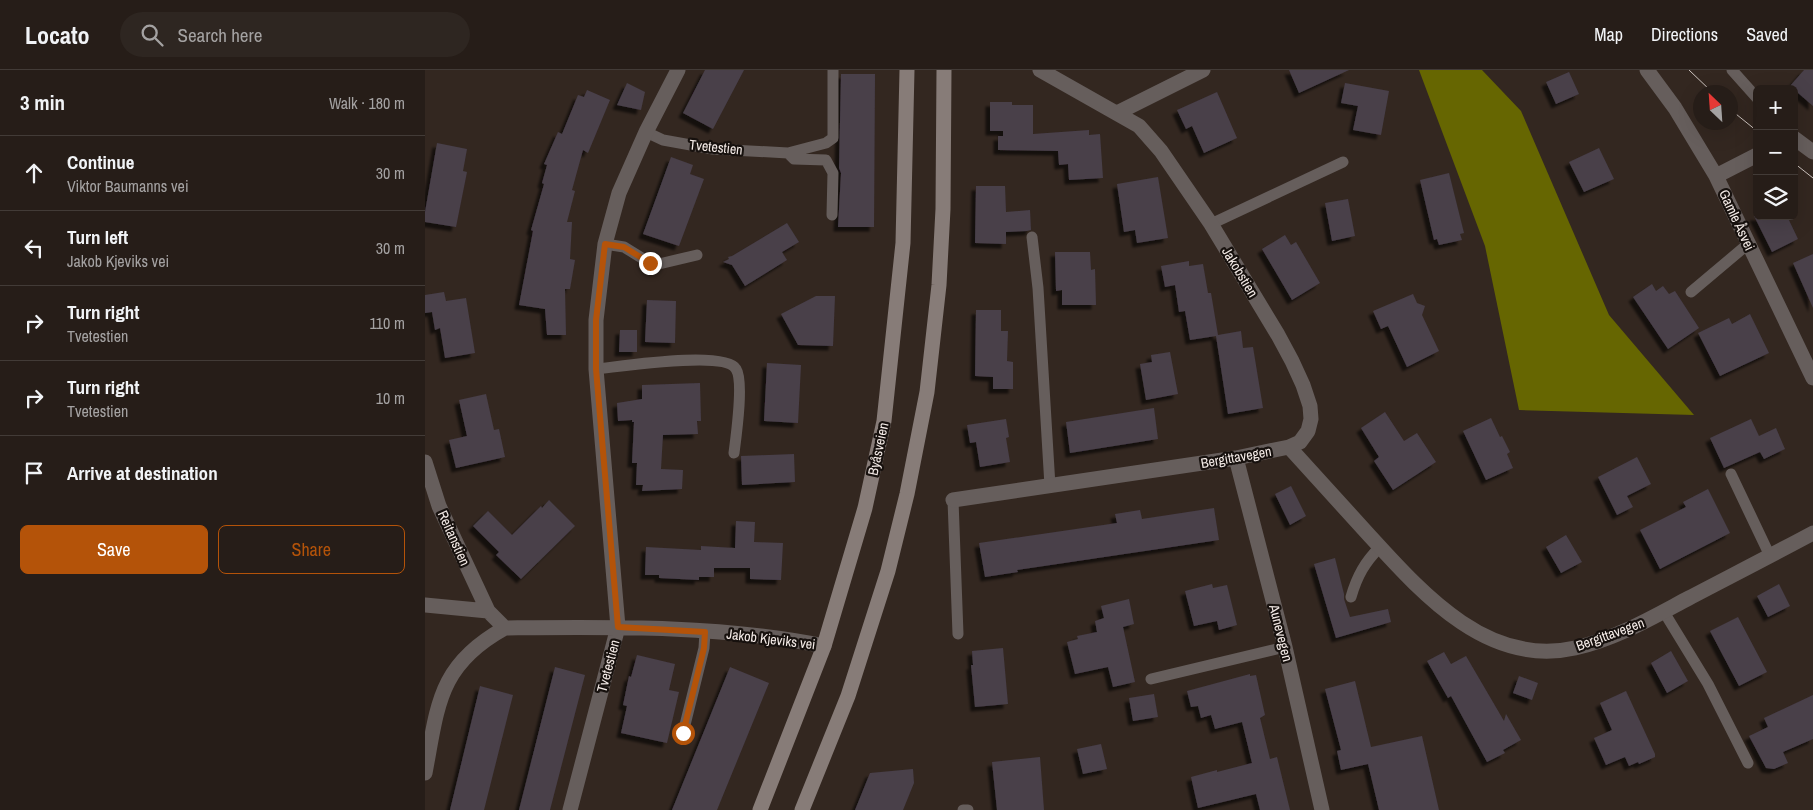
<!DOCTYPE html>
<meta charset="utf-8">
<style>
body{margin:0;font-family:"Archivo Narrow",sans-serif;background:#2e2621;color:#f1f3f6}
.controls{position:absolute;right:15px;top:15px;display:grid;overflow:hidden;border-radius:8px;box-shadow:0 5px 20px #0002}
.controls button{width:45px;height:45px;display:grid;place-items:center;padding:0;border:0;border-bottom:1px solid #423b37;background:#261d18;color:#f1f3f6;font:25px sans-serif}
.compass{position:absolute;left:1268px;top:15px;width:45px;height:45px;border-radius:50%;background:#261d18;box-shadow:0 5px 20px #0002;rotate:335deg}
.stop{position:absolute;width:15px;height:15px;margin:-11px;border:4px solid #b45309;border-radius:50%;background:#fff}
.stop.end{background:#b45309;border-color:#fff;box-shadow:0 1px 5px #0008}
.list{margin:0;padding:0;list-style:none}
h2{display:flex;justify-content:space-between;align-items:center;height:65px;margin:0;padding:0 20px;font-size:21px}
h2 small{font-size:16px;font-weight:400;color:#a4a2a2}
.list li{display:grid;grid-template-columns:32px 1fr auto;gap:15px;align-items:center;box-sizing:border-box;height:75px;padding:0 20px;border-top:1px solid #423b37}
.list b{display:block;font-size:19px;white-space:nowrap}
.list p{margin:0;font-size:16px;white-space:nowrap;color:#a4a2a2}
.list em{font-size:16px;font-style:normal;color:#a4a2a2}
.actions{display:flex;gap:10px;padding:15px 20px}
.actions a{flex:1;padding:11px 0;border:1px solid #b45309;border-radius:8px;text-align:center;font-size:18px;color:#b45309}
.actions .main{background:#b45309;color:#fff}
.icon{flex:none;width:28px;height:28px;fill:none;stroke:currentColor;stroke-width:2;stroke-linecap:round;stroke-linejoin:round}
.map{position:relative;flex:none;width:1388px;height:740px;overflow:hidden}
header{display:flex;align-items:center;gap:30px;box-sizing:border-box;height:70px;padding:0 25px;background:#261d18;border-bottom:1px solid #423b37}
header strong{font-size:24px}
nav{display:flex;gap:28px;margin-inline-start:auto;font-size:18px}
.search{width:350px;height:45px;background:#2e2621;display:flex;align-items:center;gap:12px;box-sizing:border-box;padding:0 18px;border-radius:28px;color:#a4a2a2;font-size:19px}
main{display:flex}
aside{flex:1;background:#261d18}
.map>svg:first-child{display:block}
.forest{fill:#666601}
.building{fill:#483f4a;filter:url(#shadow)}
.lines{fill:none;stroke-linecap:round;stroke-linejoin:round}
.lane{stroke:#665e5c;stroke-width:11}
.street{stroke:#665e5c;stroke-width:15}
.secondary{stroke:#877c78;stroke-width:15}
.tram{stroke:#cdc4bf;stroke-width:1}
.route{stroke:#b45309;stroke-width:6}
.labels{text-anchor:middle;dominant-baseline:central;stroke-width:4.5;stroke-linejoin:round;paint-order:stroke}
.street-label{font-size:14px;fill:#f4ebe7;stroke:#17110e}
</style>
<header>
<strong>Locato</strong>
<div class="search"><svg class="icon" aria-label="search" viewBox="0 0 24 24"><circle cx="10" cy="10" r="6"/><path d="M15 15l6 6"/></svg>Search here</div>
<nav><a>Map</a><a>Directions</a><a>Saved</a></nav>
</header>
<main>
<aside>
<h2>3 min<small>Walk · 180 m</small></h2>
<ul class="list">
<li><svg class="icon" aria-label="ahead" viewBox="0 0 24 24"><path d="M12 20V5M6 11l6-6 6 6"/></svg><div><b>Continue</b><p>Viktor Baumanns vei</p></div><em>30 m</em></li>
<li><svg class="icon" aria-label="left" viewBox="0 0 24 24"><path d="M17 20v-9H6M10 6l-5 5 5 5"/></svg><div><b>Turn left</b><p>Jakob Kjeviks vei</p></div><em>30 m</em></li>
<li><svg class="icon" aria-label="right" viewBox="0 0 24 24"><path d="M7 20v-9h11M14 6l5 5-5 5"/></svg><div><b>Turn right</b><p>Tvetestien</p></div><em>110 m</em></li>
<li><svg class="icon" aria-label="right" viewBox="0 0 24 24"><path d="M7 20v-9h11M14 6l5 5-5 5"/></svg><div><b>Turn right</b><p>Tvetestien</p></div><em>10 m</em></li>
<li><svg class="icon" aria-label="arrive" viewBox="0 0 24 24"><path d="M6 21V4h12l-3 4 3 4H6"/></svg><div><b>Arrive at destination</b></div></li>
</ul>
<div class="actions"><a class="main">Save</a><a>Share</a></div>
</aside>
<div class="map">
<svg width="1388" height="740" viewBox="0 0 1388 740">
<defs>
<filter id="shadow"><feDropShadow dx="-4.5" dy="4.5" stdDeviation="1" flood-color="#0009"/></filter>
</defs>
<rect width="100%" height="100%" fill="#332720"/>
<!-- forest -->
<path class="forest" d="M994,0H1057L1096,41L1184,245L1269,345L1094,340L1060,176Z"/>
<!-- building -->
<path class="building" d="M280,0H319L288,59L258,43Z
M864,0H924L874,23Z
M1379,0H1388V36L1365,16Z
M1144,2L1154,24L1131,34L1121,12Z
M416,4H450L449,157H413L416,103L414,98Z
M202,13L220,22L216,40L192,35Z
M920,13L964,21L956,65L928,60L933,36L916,33Z
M162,20L185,30L163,83L158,80L147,120L150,121L142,152H147L145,189L150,190L145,219H140L141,265H122L120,239L94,235L108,161L106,160L119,114L117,113L122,95L119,94L133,62L137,64L153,25L159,27Z
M792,22L812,68L779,83L767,56L761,59L752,40Z
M565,32H587V35H608V64L664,60V65L675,64L678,108L644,110L643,94L634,95L633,81L573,80V66H578V61H565Z
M12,73L42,79L38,101L42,102L31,157L0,152V142Z
M1174,78L1189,109L1159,122L1144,92Z
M246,87L268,95L265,104L279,109L254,176L218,164Z
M1024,103L1039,163L1035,164L1037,170L1014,175L1012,169L1009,170L995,110Z
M733,107L743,168L712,173L710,160L699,162L692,114Z
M551,116H580L581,142L605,140L606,160L602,161L581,162V174L550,173Z
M923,129L930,166L907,171L900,133Z
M1329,146H1362L1373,169L1347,182Z
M362,153L374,172L357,182L362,190L320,216L307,195L298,192L304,189L303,187L307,186Z
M860,165L866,175L871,172L895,213L867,230L837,179Z
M630,182H665L666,200L670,199L671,235H637V220L631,221Z
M1388,184V238L1368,193Z
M764,191V196L778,194L783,223H786L793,265L816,261L818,278L828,277L838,338L803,344L791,266L765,270L760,241L754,242L750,215L740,217L736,196Z
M1227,214L1231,221L1238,216L1244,224L1250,221L1274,258L1243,279L1208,227Z
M19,222L21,231L41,228L50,283L20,288L15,258L10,260L7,242L0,243V225Z
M988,224L992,233L1000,236L997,245L1014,281L982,297L963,256L956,259L948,241Z
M391,226H410L408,276L373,275L356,244Z
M222,230L251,231L250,273L220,272Z
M551,240H576V261H583L582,291L588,292V319H568V307L550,306Z
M1325,244L1344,283L1295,306L1273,263L1304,248L1307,254Z
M195,260H212V282H194Z
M745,282L753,324L721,330L715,294L727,292L726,285Z
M342,293L376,295L373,353L339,351Z
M275,313L276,351H272L273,364L238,365L236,399L258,400L257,419L217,421L218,415H211L212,393H207L209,352H207V350L193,351L192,333L217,329V315Z
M61,324L69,360L74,359L80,387L31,398L24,370L42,366L34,330Z
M729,338L733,369L645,383L641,352Z
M960,342L979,371L992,363L1011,392L968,420L949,391L954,387L936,358Z
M1066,348L1075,367L1077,366L1085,382L1082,384L1088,398L1061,410L1038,361Z
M581,349L584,367L581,368L585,392L555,397L551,372L545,373L542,355Z
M1326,349L1334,366L1351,358L1360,379L1339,389L1335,382L1299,398L1285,368Z
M369,384L370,412L317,415L316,386Z
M1212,387L1226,414L1202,426L1208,437L1192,445L1173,407Z
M866,416L881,446L865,455L850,424Z
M1283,419L1305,463L1235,499L1215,460L1261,437L1258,432Z
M124,430L150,456L96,509L71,485L74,482L48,456L63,441L87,465L116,436L117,438Z
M789,438L794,470L592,500L593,502L560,507L554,473L692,453L690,444L715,440L717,449Z
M311,451L330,452L329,472L358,473L356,510L325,509V498H289V507H274V510L234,508V505H220L221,477L276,480V476L310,478Z
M1141,465L1157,492L1136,503L1121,477Z
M910,488L919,524V529L925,547L963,539L966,552L911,568L889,494Z
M787,514L788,518L802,515L812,555L794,560L792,551L769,556L760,521Z
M1354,514L1365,536L1343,547L1332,526Z
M704,529L709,554L698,557L710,612L688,617L683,597L650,604L642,572L653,569L652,566L672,562L670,551L679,548L676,536Z
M1313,547L1342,602L1314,616L1285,561Z
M578,578L583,634L550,637L546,595H548L547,581Z
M1246,581L1263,611L1242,623L1226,593Z
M1019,582L1026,594L1041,586L1079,651L1081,644L1096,670L1078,680L1080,683L1062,692L1026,626L1023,628L1002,591Z
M212,585L250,594L244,620L254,622L242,673L196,663L202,636L198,635L204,606L206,607Z
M130,597L160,605L125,740H94Z
M305,597L344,613L292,740H247Z
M825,604V606L831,605L840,645L835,648L845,689L852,687L865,740H835L831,724L773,738L766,707L792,700V702L827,693L817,652L790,659L786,645L776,648L773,636L766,637L762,621Z
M1094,606L1113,613L1107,630L1088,623Z
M930,611L946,677L997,666L1014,740H954L943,694L916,700L912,681L916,680L900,619Z
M55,616L88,625L59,740H25Z
M1201,621L1230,684V687L1214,694L1213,692L1204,696L1200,687L1181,695L1169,668L1187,660L1175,633Z
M729,624L733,647L708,651L704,628Z
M1388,625V669L1358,682L1363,693L1349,699L1341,698L1324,666L1343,657L1339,648Z
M676,674L682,699L658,704L652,679Z
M615,687L619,740H572L567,692Z
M488,699L489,713L478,740H430L445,703Z"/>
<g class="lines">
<!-- lane -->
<path class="lane" d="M1307,0L1332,28
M221,62L238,70L288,79L363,83L401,73L408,68V0
M363,83L369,89L401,90L408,103L407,145
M786,154L918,92
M607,167L613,218L625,416
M180,174L199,177L225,193L234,194L272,185
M1266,222L1323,174
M171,299C193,297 300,280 311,299C319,311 311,367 309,383
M1306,404L1345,486
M528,430L533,564
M926,527C932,506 940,492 955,477
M1239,542L1283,614L1323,693
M726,609L860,577
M258,663L279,578L280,562
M538,740H543"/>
<!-- street -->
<path class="street" d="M1222,0L1250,38L1291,106L1388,308
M692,43L778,0
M1369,68L1388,82
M1291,106L1332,85
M864,377C890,406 917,435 943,464C996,522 1062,598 1150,578C1191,569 1228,547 1264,528C1306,506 1347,485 1388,463
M811,388L860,577L897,740
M0,392L14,436L63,541
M528,430L811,388L864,377L875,372L883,361L886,349L885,336L878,315L867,291L853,265L786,154L736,81L714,56L615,0
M0,535L63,541L80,558C186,557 294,555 399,576
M0,703C13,635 13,595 80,558
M145,740L193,557L171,299V250L180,174L194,123L221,62L253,0"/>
<!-- secondary -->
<path class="secondary" d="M335,740L399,576L440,438L459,351L478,173L482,0
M377,740L423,626L463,501L482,424L502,322L514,215L518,139L519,0"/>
<!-- tram -->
<path class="tram" d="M1264,0L1287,22
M1306,40L1332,61
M1369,93L1388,108"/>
</g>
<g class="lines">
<!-- route -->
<path class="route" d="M225,193L199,177L180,174L171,250V299L193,557L280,562L279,578L258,663"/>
</g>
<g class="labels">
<!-- street labels -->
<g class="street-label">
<text transform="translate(291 77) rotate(6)">Tvetestien</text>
<text transform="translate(1312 150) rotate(65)">Gamle Åsvei</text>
<text transform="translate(815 202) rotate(59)">Jakobstien</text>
<text transform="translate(453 379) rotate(-78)">Byåsveien</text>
<text transform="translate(811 387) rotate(-10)">Bergittavegen</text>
<text transform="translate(29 468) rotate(66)">Reitanstien</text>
<text transform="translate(856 563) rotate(76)">Aunevegen</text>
<text transform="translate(1185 564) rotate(-20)">Bergittavegen</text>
<text transform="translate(346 569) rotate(7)">Jakob Kjeviks vei</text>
<text transform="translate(183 596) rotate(-75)">Tvetestien</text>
</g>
</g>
</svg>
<div class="controls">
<button>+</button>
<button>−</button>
<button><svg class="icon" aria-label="layers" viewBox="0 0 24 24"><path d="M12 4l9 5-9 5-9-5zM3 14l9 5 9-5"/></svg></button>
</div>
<svg class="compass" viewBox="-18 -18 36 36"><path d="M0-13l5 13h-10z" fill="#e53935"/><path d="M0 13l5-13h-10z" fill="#a4a2a2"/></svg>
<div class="stop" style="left:258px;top:663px"></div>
<div class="stop end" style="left:225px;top:193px"></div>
</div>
</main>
